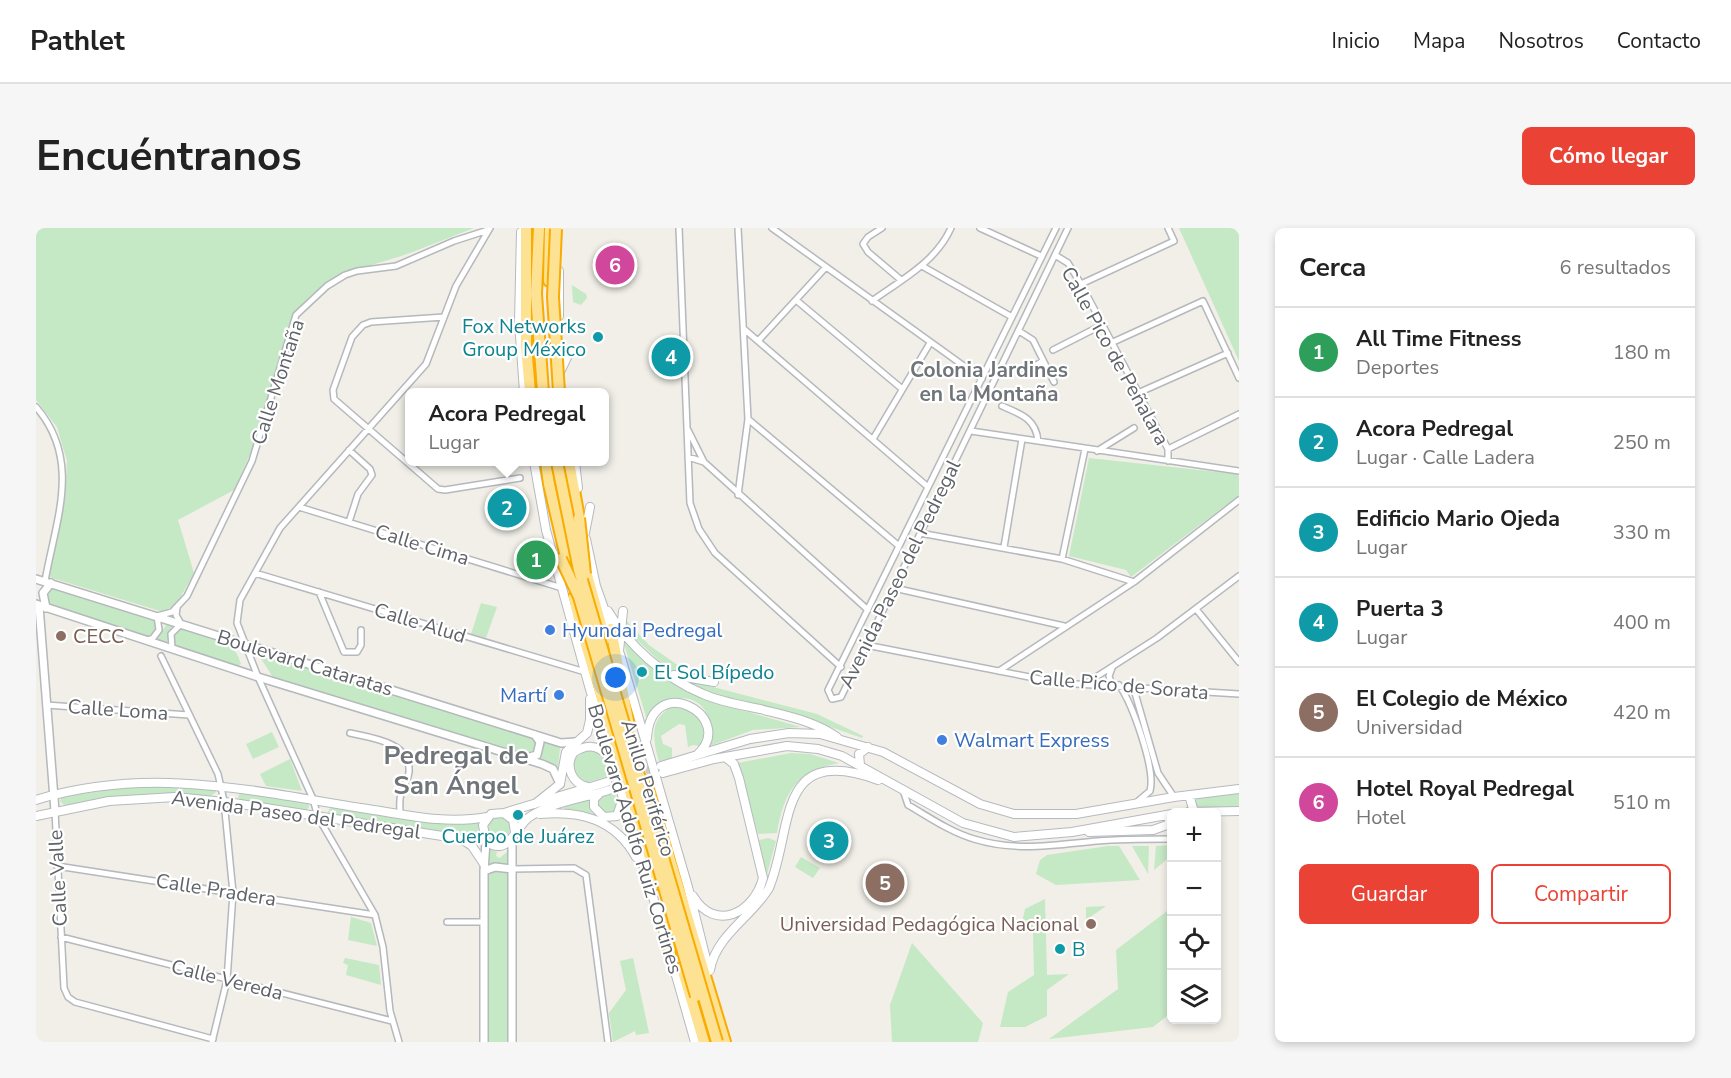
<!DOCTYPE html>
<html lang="es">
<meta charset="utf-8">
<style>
body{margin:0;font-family:"Nunito Sans",sans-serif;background:#f6f6f6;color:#222}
.controls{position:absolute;right:18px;bottom:18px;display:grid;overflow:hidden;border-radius:9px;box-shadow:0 3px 9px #0003}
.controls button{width:54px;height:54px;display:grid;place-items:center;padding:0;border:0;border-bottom:2px solid #e0e0e0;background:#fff;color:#222;font:30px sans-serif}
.you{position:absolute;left:580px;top:450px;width:21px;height:21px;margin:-15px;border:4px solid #fff;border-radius:50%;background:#1a73e8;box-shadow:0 0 0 9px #1a73e833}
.badge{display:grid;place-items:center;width:39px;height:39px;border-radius:50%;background:#ea4335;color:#fff;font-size:20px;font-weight:700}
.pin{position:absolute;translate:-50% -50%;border:3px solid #fff;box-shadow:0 2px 6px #0006}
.popup{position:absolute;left:369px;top:160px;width:204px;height:78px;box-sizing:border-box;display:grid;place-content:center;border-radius:9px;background:#fff;filter:drop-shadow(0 2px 4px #0005);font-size:20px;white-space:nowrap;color:#767676}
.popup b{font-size:22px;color:#222}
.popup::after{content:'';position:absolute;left:50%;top:100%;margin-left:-12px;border:12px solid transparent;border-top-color:#fff}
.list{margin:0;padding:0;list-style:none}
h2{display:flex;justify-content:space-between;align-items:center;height:78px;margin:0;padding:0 24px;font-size:26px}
h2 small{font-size:20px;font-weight:400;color:#767676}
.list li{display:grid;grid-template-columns:39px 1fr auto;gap:18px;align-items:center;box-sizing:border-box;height:90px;padding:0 24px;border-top:2px solid #e0e0e0}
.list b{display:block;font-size:22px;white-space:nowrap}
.list p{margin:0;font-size:20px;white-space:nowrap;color:#767676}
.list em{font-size:20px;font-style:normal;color:#767676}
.actions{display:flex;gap:12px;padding:18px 24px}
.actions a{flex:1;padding:14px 0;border:2px solid #ea4335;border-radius:9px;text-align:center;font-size:21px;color:#ea4335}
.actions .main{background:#ea4335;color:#fff}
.icon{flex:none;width:33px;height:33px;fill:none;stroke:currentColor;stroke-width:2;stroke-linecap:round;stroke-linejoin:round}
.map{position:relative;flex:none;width:1203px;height:814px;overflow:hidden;border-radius:9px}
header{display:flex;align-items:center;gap:36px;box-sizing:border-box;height:84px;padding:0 30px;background:#fff;border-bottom:2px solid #e0e0e0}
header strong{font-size:28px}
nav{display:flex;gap:33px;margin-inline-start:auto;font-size:21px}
.intro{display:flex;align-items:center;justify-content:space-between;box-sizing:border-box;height:144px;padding:0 36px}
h1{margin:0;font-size:42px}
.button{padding:15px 27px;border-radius:9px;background:#ea4335;color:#fff;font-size:21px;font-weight:700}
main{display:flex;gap:36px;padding:0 36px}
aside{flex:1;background:#fff;border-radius:9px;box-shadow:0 3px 9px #0003}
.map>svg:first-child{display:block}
.green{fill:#c5e8c5;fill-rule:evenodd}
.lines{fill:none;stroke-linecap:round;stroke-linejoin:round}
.secondary-tunnel{stroke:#ccccc8;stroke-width:8;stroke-dasharray:8 4;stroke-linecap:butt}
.minor-casing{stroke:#b5b8bc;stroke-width:8}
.tertiary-casing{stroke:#b5b8bc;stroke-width:10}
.secondary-casing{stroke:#b6babf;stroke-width:10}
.motorway-casing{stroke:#f9ab00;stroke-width:14}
.minor{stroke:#fff;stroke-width:5}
.tertiary{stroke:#fff;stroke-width:7}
.secondary{stroke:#fff;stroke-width:8}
.motorway{stroke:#fde293;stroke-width:10}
.motorway-bridge-casing{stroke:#f9ab00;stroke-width:14;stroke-linecap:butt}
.motorway-bridge{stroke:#fde293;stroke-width:10}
.culture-dot{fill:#0f9aa8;stroke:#fff;stroke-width:2}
.shop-dot{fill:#3f7fe0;stroke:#fff;stroke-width:2}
.education-dot{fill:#8d6e63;stroke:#fff;stroke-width:2}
.labels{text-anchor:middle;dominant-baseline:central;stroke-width:4.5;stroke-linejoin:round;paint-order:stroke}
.culture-label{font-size:20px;fill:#0d838f;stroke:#fff;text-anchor:start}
.street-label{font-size:20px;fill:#5f6368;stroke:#fff}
.shop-label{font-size:20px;fill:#366cbe;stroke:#fff;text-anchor:start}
.education-label{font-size:20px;fill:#785e54;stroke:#fff;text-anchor:start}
.neighbourhood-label{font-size:21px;font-weight:bold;fill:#70757a;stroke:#fff}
.district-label{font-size:26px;font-weight:bold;fill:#70757a;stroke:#fff}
</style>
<header>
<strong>Pathlet</strong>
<nav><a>Inicio</a><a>Mapa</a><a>Nosotros</a><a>Contacto</a></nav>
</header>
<div class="intro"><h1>Encuéntranos</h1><a class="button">Cómo llegar</a></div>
<main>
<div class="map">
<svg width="1203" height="814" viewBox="0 0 1203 814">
<rect width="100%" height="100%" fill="#f1efe8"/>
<!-- green -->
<path class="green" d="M0,0H438C417,8 395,17 374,25C325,42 278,46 252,99L218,217L198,262L142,292L158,345L140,377L127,384L13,349L29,272L31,233L21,199L0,172Z
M1143,0H1203V133Z
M536,57L550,66L551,70L545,77L537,74Z
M1053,230L1200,246L1203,248V267L1095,349L1090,342L1033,328Z
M14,358L118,391L120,403L110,409L9,376V369Z
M445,375L461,379L450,410L435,406Z
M588,390L613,417L657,448L636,445L586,398Z
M131,396L136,398L131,414L122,413V408Z
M144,399C169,406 197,407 205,436L202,438L138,417L136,411Z
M586,409L680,475L765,499L717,502L671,519C672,512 675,502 674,496C668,460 625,465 611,492ZM608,436L613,447L603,452L598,441Z
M227,425L493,508L499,513V524L489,528L238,451L224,429Z
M643,450L781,486L827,508L826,510L766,489L674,465Z
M641,477L658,481C666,494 673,504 663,518L657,517L652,519L649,497L643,496L625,508L627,516L636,520V530L623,534C616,510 613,487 641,477Z
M236,504L243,519L217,531L210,516Z
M507,513L524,520L522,539L501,531L506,525Z
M551,522C568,523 569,534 573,548L549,555C540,549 535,542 539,530Z
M755,525L774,526L803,535C760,543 748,564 741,605L722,606L702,535Z
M254,531L266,563L230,558L224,546Z
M102,557L179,561L180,564L175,568L103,567L28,577L24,573L26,569Z
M1203,562V583H1158L1156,566Z
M205,563L272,575L273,579L271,582L205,573L202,569Z
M579,566L581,574L578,584L572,586L561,580L562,569Z
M553,572V581L558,586L529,581L528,579Z
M295,578L410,596L442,594L443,610L295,587L292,584Z
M452 600a11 11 0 1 1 22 0a11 11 0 1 1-22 0Z
M732,610L740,613L730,650L723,612Z
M1135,617V628L1118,642L1120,618Z
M1072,618H1083L1104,652L1020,657L1000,646L1004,632L1011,627Z
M1096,618H1113L1112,646Z
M453,621L461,624L460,628L464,630L474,621V639L463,636L452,638Z
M765,629L784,640L777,650L759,639Z
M459,643L474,645V814H450L453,645Z
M1009,671L1011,747L1033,746L1011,762V788L989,799H964L972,764L998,747L997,705L984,704L989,681Z
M1070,678L1050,692V679Z
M1135,680V785L1117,799L1013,811L1082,761L1080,722Z
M315,689L335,695L341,718L312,712Z
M876,715L947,795L942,814H856L854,777Z
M309,730L343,737L345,757L310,747L312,737L307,735Z
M597,730L613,805L600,807L599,803L577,814L573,785L590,762L584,733Z"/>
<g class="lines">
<!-- secondary-tunnel -->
<path class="secondary-tunnel" d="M598,546L624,538"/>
<!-- minor casing -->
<g class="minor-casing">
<path id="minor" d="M643,0L654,275L663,301L679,325L805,439
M736,0L946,151
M846,0L832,9L827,16L832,24L865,52
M944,0L1005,28
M1020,0L792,462L796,471L805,469L1032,0
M1019,27L1032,35L1045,56L1132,221V233
M886,38L976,89
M1045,56L1138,13L1132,0
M760,72L865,160
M836,73C865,52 900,34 915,0
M408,89L335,94L327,97L316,109L297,162L298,171L402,261L409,262L484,250
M708,101L892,259
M983,103L997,112L1018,154
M722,113L790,39
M1075,115L1167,73L1203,150
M1017,122L1066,97
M989,144L1007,133
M1102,165L1192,125
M966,178C985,186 1000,191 1002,213
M0,179C46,232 20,291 9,353
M712,191L863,318
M652,202L668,234L832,382
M935,203L1203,243
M837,211L894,115
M1132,221L1203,186
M1061,223L1098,200
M652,229L668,234
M702,267L712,191L702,0
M263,279L526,360
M313,294L322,266L336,247L334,241L313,222
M884,305L1026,331L1098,354
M968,319L986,211
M1026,331L1049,221
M219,345L549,444
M858,360L1028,398
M283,364L308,424H321L325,417V402
M1160,381L1203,434
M111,412L117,410L123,402L121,388L136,384L151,368L216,233L260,87L291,58L309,47L321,43L360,38L418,13L452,2
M830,417L1024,455L1203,466
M136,420L135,406L145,396L140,387L141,380
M125,428L182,546L188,573L197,665L191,752L176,814
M1076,440L1073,448L1076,457
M963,443L1098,354L1203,272
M1049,456L1121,410L1203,348
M1083,457C1096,475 1120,541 1114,563L1101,574
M1097,458L1122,545L1138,569
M10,477L153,487
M314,505C336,510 375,514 373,544C372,552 368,559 365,566C363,572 364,580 364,586
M867,562L872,577C893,589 914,604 938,611C980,624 1019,617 1061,613C1086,611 1111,611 1136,611
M19,583L28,760L32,769L39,774L177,811
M21,638L339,687
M476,641L538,640L550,647L572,814
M411,694H448
M25,709L356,793
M363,814L354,783L347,719L339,687L282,589L277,571L222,449L201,395L204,372L244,300L390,136L420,58L454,0"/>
</g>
<!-- tertiary casing -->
<g class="tertiary-casing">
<path id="tertiary" d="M0,351L525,515L539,514
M0,376L222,449L506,536L517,541L524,556
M3,378L19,583
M10,380L7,365L15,355
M490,530L501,527L504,514L499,507
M448,643L459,639L476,641
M448,814V643L450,613
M476,814V611"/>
</g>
<!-- secondary casing -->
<g class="secondary-casing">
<path id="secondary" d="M485,4L483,94L488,164
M523,88V43
M525,142L535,121
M498,234L510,302L553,458L630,712
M539,234L542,260
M549,305L554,279
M550,311L560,358L577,406
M572,383C592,417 630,451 667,466C685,474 705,477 724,481C751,488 778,493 801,509
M583,423L587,383
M584,426L652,659L673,743
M638,447L678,454
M611,510C615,441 703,489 661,527
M824,537L823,526L832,519
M625,538L714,511L753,505L784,506L847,524L944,576L978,586H1040L1138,569L1203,561
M627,545L678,531L751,518L782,521L806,528L927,595L978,609L1036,604L1136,586
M552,559C536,556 529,539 537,525C550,516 561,516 572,528
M563,566L558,571V579L568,589L581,588L586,573
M1153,567L1158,584
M0,572C112,538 213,562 325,580C367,586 408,597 451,589
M499,576L524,556L530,524L551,505L554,492V471
M1152,584L1203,583
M468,585L571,554
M504,586C544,582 579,591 600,629
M0,588L73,573L139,569L198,575L425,611H449
M479,604L477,592L468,585L455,586L447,597L450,613C472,630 479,600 492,590C515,574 548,570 573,562
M1053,604L1117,602L1131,597L1136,589
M427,612L436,618L448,636
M657,668C679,705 718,685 727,650L703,550L698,536L689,529
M633,723L659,814
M674,742C680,707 716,689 733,660C758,600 739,514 842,552"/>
</g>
<!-- motorway casing -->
<g class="motorway-casing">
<path id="motorway" d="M490,0V117L494,164
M503,0L500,66L507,164
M513,53L514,0
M510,234L513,256L533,342
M533,234L543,290
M548,336L569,411
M538,369L545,400L622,656
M575,401L593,498
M612,559L689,814
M631,688L634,726
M646,740L668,814"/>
</g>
<!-- minor -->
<use href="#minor" class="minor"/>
<!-- tertiary -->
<use href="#tertiary" class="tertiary"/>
<!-- secondary -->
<use href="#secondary" class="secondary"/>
<!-- motorway -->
<use href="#motorway" class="motorway"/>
<!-- motorway-bridge casing -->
<g class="motorway-bridge-casing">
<path id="motorway-bridge" d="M520,1L517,69L523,164
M521,234L543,342L681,814
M543,290L549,346
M525,331L544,371
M543,369L660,768"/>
</g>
<!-- motorway-bridge -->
<use href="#motorway-bridge" class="motorway-bridge"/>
</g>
<!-- markers -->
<g class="culture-dot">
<circle cx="562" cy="109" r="6"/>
<circle cx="606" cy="444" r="6"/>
<circle cx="482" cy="587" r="6"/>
<circle cx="1024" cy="721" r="6"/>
</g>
<g class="shop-dot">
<circle cx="514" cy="402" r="6"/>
<circle cx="523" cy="467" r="6"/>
<circle cx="906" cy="512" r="6"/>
</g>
<g class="education-dot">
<circle cx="25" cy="408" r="6"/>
<circle cx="1055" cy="696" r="6"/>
</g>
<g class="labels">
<!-- culture labels -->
<g class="culture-label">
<text x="550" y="98" text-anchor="end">Fox Networks<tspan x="550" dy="23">Group México</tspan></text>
<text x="618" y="444">El Sol Bípedo</text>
<text x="482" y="608" text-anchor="middle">Cuerpo de Juárez</text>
<text x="1036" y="721">B</text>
</g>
<!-- street labels -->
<g class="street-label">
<text transform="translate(1079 128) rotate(61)">Calle Pico de Peñalara</text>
<text transform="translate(242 154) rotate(-72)">Calle Montaña</text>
<text transform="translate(386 317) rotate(17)">Calle Cima</text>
<text transform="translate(864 346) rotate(-64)">Avenida Paseo del Pedregal</text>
<text transform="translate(384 395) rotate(17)">Calle Alud</text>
<text transform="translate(269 435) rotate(17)">Boulevard Cataratas</text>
<text transform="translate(1083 457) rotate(5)">Calle Pico de Sorata</text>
<text transform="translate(82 482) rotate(4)">Calle Loma</text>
<text transform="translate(612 560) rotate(73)">Anillo Periférico</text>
<text transform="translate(260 587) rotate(8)">Avenida Paseo del Pedregal</text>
<text transform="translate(599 611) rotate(73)">Boulevard Adolfo Ruiz Cortines</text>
<text transform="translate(22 650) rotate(-93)">Calle Valle</text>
<text transform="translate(180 662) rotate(9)">Calle Pradera</text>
<text transform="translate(191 752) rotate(14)">Calle Vereda</text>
</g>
<!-- shop labels -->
<g class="shop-label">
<text x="526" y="402">Hyundai Pedregal</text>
<text x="511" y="467" text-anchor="end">Martí</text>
<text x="918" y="512">Walmart Express</text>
</g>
<!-- education labels -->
<g class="education-label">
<text x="37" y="408">CECC</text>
<text x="1043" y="696" text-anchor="end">Universidad Pedagógica Nacional</text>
</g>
<!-- neighbourhood labels -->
<g class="neighbourhood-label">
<text x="953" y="142">Colonia Jardines<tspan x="953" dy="24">en la Montaña</tspan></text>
</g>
<!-- district labels -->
<g class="district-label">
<text x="420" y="527">Pedregal de<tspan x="420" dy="30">San Ángel</tspan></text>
</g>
</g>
</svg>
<div class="controls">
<button>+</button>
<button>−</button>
<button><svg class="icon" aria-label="locate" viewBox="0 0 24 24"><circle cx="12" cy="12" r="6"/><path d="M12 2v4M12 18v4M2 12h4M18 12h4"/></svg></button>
<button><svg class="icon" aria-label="layers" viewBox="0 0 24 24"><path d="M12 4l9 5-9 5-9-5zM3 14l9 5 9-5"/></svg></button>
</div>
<div class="you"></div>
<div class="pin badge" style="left:500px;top:332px;background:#2e9e5b">1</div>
<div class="pin badge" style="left:471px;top:280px;background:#0f9aa8">2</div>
<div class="popup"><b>Acora Pedregal</b>Lugar</div>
<div class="pin badge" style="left:793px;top:613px;background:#0f9aa8">3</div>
<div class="pin badge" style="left:635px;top:129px;background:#0f9aa8">4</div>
<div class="pin badge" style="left:849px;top:655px;background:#8d6e63">5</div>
<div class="pin badge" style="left:579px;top:37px;background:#d1479c">6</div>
</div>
<aside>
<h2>Cerca<small>6 resultados</small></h2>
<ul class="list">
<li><span class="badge" style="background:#2e9e5b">1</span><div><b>All Time Fitness</b><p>Deportes</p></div><em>180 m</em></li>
<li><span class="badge" style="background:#0f9aa8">2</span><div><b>Acora Pedregal</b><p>Lugar · Calle Ladera</p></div><em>250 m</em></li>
<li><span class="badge" style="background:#0f9aa8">3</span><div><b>Edificio Mario Ojeda</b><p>Lugar</p></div><em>330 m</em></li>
<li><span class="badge" style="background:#0f9aa8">4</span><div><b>Puerta 3</b><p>Lugar</p></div><em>400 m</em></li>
<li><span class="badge" style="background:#8d6e63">5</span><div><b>El Colegio de México</b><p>Universidad</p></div><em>420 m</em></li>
<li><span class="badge" style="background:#d1479c">6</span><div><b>Hotel Royal Pedregal</b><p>Hotel</p></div><em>510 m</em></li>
</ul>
<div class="actions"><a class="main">Guardar</a><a>Compartir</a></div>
</aside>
</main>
